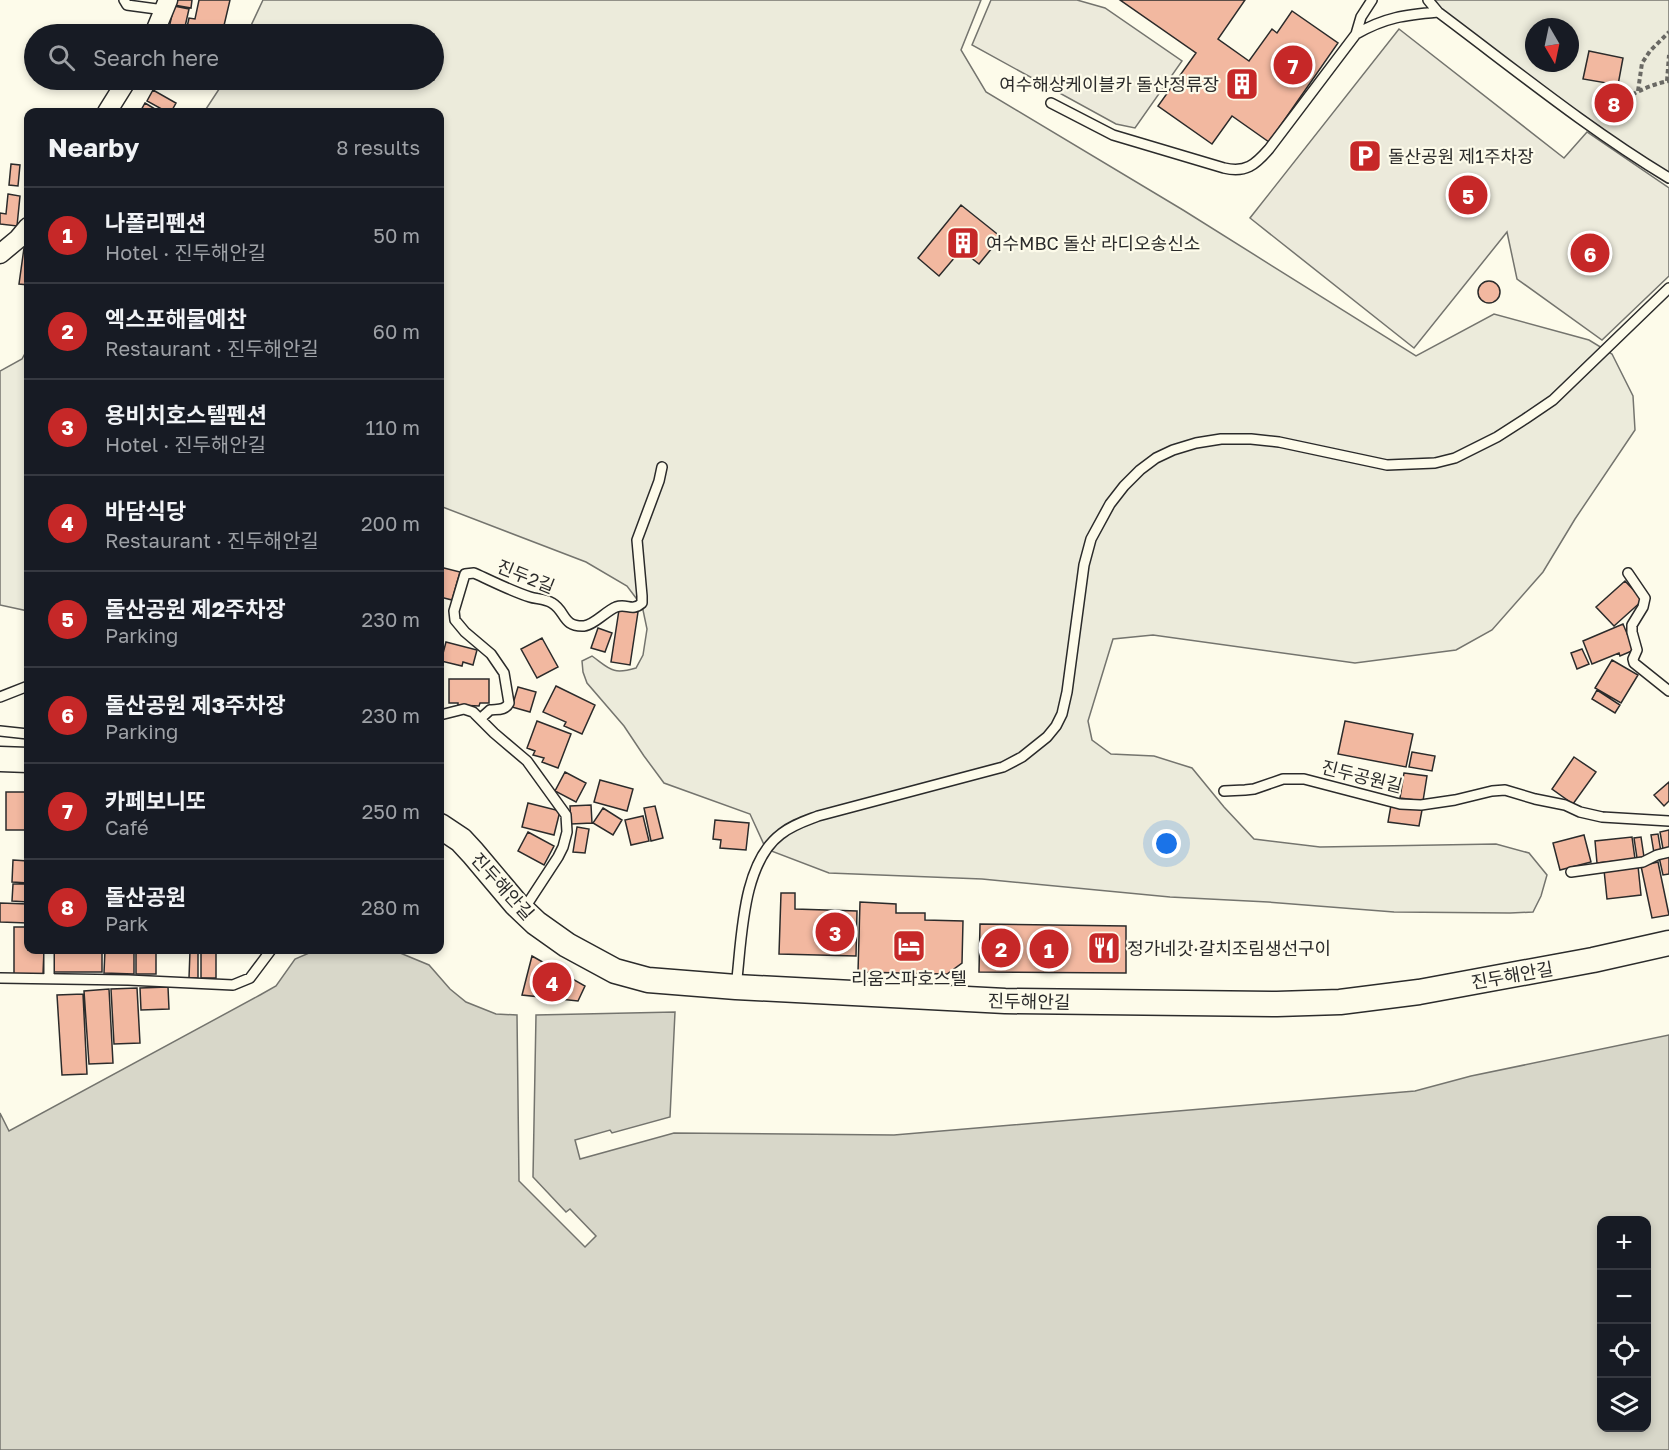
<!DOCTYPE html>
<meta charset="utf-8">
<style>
body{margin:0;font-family:"Golos Text","Noto Sans KR",sans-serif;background:#242831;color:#f1f3f6}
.controls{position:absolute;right:18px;bottom:18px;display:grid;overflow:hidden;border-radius:12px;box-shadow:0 3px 9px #0003}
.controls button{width:54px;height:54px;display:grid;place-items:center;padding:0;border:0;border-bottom:2px solid #363941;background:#171b24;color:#f1f3f6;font:30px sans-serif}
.compass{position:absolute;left:1525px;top:18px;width:54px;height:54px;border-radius:50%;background:#171b24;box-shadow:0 3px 9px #0003;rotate:171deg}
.you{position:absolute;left:1167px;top:844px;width:21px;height:21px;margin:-15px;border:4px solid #fff;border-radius:50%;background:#1a73e8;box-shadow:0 0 0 9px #1a73e833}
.badge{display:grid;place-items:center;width:39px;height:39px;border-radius:50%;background:#c62828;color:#fff;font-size:20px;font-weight:700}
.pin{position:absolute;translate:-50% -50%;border:3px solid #fff;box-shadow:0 2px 6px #0006}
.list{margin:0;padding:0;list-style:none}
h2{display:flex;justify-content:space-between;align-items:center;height:78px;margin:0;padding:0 24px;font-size:26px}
h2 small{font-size:20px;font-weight:400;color:#9ea1a6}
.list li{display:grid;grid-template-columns:39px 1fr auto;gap:18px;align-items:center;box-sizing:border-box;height:96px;padding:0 24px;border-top:2px solid #363941}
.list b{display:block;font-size:22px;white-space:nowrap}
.list p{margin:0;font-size:20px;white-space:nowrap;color:#9ea1a6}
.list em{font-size:20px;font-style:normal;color:#9ea1a6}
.icon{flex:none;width:33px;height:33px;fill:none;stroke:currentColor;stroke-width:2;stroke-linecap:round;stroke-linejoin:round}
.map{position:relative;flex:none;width:1669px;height:1450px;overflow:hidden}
.search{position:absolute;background:#171b24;box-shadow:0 3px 9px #0003;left:24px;top:24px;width:420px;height:66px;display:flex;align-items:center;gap:15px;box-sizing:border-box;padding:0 21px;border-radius:33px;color:#9ea1a6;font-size:22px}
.panel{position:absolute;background:#171b24;box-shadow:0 3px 9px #0003;left:24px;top:108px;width:420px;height:846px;border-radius:12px}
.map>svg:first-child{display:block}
.green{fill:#ecebdb;stroke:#74746e;stroke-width:1.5;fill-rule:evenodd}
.parking{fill:#eceadb;stroke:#74746e;stroke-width:1.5}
.water{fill:#d8d7c9;stroke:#74746e;stroke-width:1.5;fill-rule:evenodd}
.building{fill:#f2b8a0;stroke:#2b2b2b;stroke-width:1.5}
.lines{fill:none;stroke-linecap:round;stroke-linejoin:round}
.service-casing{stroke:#2b2b2b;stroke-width:12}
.minor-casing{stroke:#2b2b2b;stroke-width:21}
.tertiary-casing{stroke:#2b2b2b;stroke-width:27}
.path{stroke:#6a6964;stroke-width:4;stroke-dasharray:4.5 3;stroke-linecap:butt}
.service{stroke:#fdfbea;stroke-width:9}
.minor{stroke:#fdfbea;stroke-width:18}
.tertiary{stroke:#fdfbea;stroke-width:24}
.labels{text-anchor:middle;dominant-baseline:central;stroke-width:4.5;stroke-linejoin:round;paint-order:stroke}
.poi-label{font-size:18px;fill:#2b2b2b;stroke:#fdfbea;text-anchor:start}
.street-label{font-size:18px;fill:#2b2b2b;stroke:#fdfbea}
</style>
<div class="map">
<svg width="1669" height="1450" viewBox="0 0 1669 1450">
<rect width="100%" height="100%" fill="#fdfbea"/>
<!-- green -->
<path class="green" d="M263,0H981L961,50L986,92L1183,210L1416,356L1494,314L1589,340L1612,354L1633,396L1635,430L1575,519L1543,572L1492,630L1456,650L1355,663L1153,635L1113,639L1088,721L1092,740L1111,754L1154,756L1192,768L1224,807L1254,839L1320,847L1496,844L1529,853L1547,875L1541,896L1533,912L1510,913L1394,912L1268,902L1170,897L982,879L829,873L766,849L750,814L664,783L644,756L624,726L587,683L583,672L582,661L592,656C610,669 612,675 636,668L643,655L647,629L643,610L636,598L627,586L586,562L440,506V112H204L225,80H434V34H247Z
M1428,0H1669V178L1615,142ZM1534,27H1570V63H1534Z
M28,348V611L0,605V371L22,359Z"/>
<!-- parking -->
<path class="parking" d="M991,0H1077L1105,8L1182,61L1135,128L1116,124L972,45Z
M1399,29L1564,158L1587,132L1669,188V276L1602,340L1517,279L1507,232L1414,348L1250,218Z"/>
<!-- water -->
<path class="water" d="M316,950H393L429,965L450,989L466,1002L496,1014L517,1015L519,1181L585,1247L596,1236L570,1209L566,1212L533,1177L536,1015L675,1012L670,1117L612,1133L610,1130L575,1140L580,1159L674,1133L894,1135L1415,1091L1471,1076L1669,1035V1450H0V1113L9,1131L260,995L276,986L295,959ZM1602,1220H1646V1428H1602Z"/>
<!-- building -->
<path class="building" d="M174,0H192L191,8L174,5Z
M199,0H230L222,34H196L186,32L189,18L195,19Z
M1120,0H1245L1218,39L1249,61L1272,29L1277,33L1292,11L1338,43L1269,142L1232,116L1212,144L1158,106L1196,53Z
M174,6L189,9L184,31L169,28Z
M1589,51L1623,58L1618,85L1583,79Z
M153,90L176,103L171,112H167L147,101Z
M145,103L160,112H140Z
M11,164L20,165L18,186L9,185Z
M8,194L20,196L17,226L0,224V213L6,214Z
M961,205L1001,237L979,264L961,250L939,276L918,258Z
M24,248H28V285L19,284Z
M1478 292a11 11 0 1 1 22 0a11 11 0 1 1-22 0Z
M440,567L460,572L452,600L440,597Z
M1625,581L1643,600L1614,626L1596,607Z
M619,610L638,612L630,665L611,662Z
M1623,624L1634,650L1620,656L1619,653L1592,664L1583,641Z
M598,628L612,633L605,652L591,648Z
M542,638L558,667L537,678L521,649Z
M446,642L477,650L473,665L463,662L462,666L441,661Z
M1582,649L1589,664L1577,669L1571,653Z
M1612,660L1638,675L1621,703L1595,688Z
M449,679H489V703H480L479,706L458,705V703H449Z
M556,686L595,705L582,734L564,726L566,722L543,712Z
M518,687L536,692L530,712L512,707Z
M1597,690L1620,705L1615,713L1592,699Z
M537,721L571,734L558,768L542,762L544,758L533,755L535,751L527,748Z
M1345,721L1413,734L1406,767L1338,754Z
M1412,752L1435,756L1432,771L1409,767Z
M1574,757L1596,772L1573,804L1552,789Z
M565,772L586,783L576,802L555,791Z
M1404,773L1427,776L1423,801L1400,798Z
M600,780L633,789L627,811L594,802Z
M1669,782V801L1664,806L1654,795Z
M6,792H28V830H6Z
M528,803L560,811L554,835L522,827Z
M591,805L592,823L571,824L570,806Z
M1391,805L1422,810L1419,826L1388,822Z
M655,806L663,838L651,841L644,808Z
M603,808L622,820L613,835L593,823Z
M643,816L649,841L631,845L625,820Z
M715,820L749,823L746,850L720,848L721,840L713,839Z
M577,827L589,829L585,853L573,852Z
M1669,830V848L1663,849L1660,832Z
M528,832L554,846L544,865L518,851Z
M1658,834L1661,852L1654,853L1651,835Z
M1584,835L1591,862L1560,870L1553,843Z
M1632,837L1635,859L1597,863L1595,841Z
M1641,837L1644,857L1637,858L1634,838Z
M1669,855V874L1663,875L1659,857Z
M13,860L28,861V883L12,882Z
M1658,862L1669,915L1652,918L1641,866Z
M1638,866L1641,895L1607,899L1604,870Z
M13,884H28V902L12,901Z
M781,893H795V909L857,911L856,956L779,954Z
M860,902L896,904V913H925V920L963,921L962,963L947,974L858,972Z
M0,903L28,904V923L0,922Z
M980,924L1126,926V973L979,972Z
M14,927H28V950H44L43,974H14Z
M54,950H102V972H54Z
M105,950H134V974L104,973Z
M136,950H156V974H136Z
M190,951H198V978H189Z
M201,952H216V978H201Z
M532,956L585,986L578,1001L522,995Z
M168,987L169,1009L141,1010L140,988Z
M137,988L140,1043L114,1044L111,989Z
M109,989L113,1063L89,1064L84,991Z
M83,994L87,1074L62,1075L57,995Z"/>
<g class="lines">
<!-- service casing -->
<g class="service-casing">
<path id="service" d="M124,0L127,5L164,10
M1372,0L1361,17L1356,34C1386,17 1405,15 1438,12
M1428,0L1438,12C1513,68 1589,130 1669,178
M1051,103L1113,135L1224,168C1246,173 1255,165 1269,149L1356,34
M1628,573L1645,598L1643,607L1632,625V632L1637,650L1633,659L1634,663L1669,691
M0,697L28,686
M440,715L464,709L473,712L494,733L527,761L566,815L567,832L563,847L558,857L524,909
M480,719L490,710C497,709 505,711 509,703L504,673L491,654L465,632L455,620L454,611L465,574L474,573C492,581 511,591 530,597C536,599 546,599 552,603C566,611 562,627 584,626C594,625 606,611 616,607C627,603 632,612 642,603V596L637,540L659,481L662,467
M0,731L28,734
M1224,791L1245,790L1254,789L1283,779H1304L1400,804L1421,805L1455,800L1492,791L1505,790L1535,799L1565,805L1580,812L1602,817L1669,821
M1571,872L1643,862L1657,855L1669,852
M0,978L128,980L233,985L250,978L271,950
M49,978V950
M736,987C742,941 741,864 781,834C792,825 805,821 818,816L1003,767L1022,757L1047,737L1056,726L1062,714L1067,692L1084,565L1091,539L1110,504L1124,486L1140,470L1156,458L1173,450L1196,443L1221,439H1251L1279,442L1387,465L1435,463L1455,458L1497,437L1525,419L1553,400L1669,288"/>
</g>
<!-- minor casing -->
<g class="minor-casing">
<path id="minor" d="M154,34L168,0
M107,112L127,80
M0,254L18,239L28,227"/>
</g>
<!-- tertiary casing -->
<g class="tertiary-casing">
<path id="tertiary" d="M0,759L28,760
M440,826L461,840L473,853L516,904L536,923L567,945L615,971L648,980L736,987L1005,1001L1277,1004L1340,1002L1419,992L1593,960L1669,943"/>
</g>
<!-- path -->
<path class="path" d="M1667,81L1669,55
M1638,91L1642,63L1650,51L1669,32
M1602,117C1622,99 1643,86 1669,81"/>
<!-- service -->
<use href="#service" class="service"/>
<!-- minor -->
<use href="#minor" class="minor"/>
<!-- tertiary -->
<use href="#tertiary" class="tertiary"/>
</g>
<!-- icons -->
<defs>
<g id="building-square" transform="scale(1.725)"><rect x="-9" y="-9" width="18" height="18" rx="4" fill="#c62828" stroke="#fdfbea"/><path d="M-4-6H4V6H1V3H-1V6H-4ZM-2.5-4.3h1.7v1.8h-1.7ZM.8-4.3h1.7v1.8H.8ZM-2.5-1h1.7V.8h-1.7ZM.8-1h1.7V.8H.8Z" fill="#fff"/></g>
<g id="parking-square" transform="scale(1.725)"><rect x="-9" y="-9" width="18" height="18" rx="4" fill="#c62828" stroke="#fdfbea"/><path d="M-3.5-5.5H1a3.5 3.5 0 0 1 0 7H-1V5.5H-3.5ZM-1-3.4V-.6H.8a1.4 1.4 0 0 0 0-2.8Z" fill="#fff"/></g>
<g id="hotel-square" transform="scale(1.725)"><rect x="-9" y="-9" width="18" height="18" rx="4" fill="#c62828" stroke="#fdfbea"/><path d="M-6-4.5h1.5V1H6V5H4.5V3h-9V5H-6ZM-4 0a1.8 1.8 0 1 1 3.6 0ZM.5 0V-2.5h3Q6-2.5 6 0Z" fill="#fff"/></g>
<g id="restaurant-square" transform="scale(1.725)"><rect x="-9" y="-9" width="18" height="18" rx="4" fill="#c62828" stroke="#fdfbea"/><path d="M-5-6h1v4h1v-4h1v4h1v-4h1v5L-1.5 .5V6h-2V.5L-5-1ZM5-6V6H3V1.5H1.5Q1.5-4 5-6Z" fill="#fff"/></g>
</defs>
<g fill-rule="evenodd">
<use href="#building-square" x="1242" y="84"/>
<use href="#parking-square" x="1365" y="156"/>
<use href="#building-square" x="963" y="243"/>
<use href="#hotel-square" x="909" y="946"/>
<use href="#restaurant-square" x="1104" y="948"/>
</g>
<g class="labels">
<!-- poi labels -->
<g class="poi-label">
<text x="1219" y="84" text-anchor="end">여수해상케이블카 돌산정류장</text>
<text x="1388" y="156">돌산공원 제1주차장</text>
<text x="986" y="243">여수MBC 돌산 라디오송신소</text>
<text x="1127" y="948">정가네갓·갈치조림생선구이</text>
<text x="909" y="978" text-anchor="middle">리움스파호스텔</text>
</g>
<!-- street labels -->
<g class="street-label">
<text transform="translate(526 576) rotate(22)">진두2길</text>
<text transform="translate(1362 776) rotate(14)">진두공원길</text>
<text transform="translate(503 886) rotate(48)">진두해안길</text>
<text transform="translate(1512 975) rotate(-10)">진두해안길</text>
<text transform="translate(1029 1001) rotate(1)">진두해안길</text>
</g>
</g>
</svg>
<div class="controls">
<button>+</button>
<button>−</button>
<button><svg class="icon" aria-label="locate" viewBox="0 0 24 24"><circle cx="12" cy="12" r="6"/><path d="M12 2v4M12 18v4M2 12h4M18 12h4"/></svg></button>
<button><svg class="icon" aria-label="layers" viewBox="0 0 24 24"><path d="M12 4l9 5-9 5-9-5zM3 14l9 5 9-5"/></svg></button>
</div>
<svg class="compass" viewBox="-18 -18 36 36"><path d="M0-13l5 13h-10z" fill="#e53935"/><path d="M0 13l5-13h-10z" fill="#9ea1a6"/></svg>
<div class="you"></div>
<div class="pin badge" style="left:1049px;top:949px">1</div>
<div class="pin badge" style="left:1001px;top:948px">2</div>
<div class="pin badge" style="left:835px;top:932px">3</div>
<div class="pin badge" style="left:552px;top:982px">4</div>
<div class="pin badge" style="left:1468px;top:195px">5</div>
<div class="pin badge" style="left:1590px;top:253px">6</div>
<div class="pin badge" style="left:1293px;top:65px">7</div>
<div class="pin badge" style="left:1614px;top:103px">8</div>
<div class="search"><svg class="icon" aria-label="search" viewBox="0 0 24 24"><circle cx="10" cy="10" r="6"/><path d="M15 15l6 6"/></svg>Search here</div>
<section class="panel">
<h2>Nearby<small>8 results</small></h2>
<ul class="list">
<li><span class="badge">1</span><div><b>나폴리펜션</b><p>Hotel · 진두해안길</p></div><em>50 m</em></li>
<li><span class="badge">2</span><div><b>엑스포해물예찬</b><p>Restaurant · 진두해안길</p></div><em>60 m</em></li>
<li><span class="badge">3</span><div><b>용비치호스텔펜션</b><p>Hotel · 진두해안길</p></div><em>110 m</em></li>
<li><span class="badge">4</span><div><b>바담식당</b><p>Restaurant · 진두해안길</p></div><em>200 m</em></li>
<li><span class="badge">5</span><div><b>돌산공원 제2주차장</b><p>Parking</p></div><em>230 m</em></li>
<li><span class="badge">6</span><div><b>돌산공원 제3주차장</b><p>Parking</p></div><em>230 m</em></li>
<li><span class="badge">7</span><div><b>카페보니또</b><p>Café</p></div><em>250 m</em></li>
<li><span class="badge">8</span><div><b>돌산공원</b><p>Park</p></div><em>280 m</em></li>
</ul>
</section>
</div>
